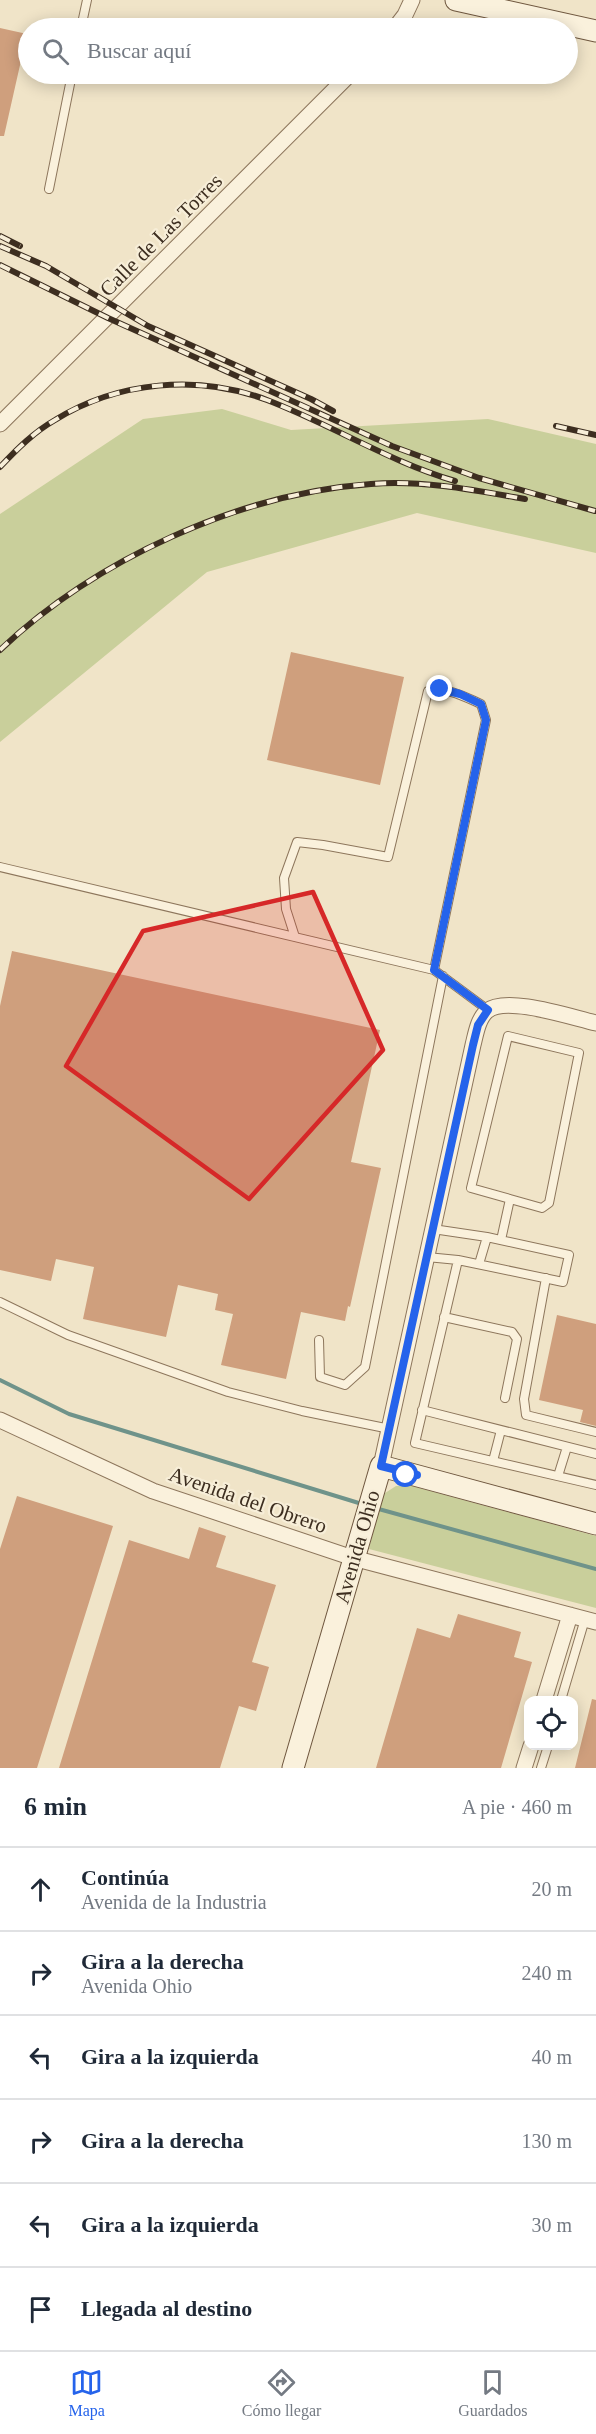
<!DOCTYPE html>
<html lang="es">
<meta charset="utf-8">
<style>
body{margin:0;font-family:Georgia,serif;background:#f6f6f7;color:#1f2937}
.controls{position:absolute;right:18px;bottom:18px;display:grid;overflow:hidden;border-radius:12px;box-shadow:0 3px 15px #0003}
.controls button{width:54px;height:54px;display:grid;place-items:center;padding:0;border:0;border-bottom:2px solid #e0e1e3;background:#fff;color:#1f2937;font:30px sans-serif}
.stop{position:absolute;width:18px;height:18px;margin:-14px;border:4px solid #2563eb;border-radius:50%;background:#fff}
.stop.end{background:#2563eb;border-color:#fff;box-shadow:0 2px 6px #0008}
.list{margin:0;padding:0;list-style:none}
h2{display:flex;justify-content:space-between;align-items:center;height:78px;margin:0;padding:0 24px;font-size:26px}
h2 small{font-size:20px;font-weight:400;color:#747a83}
.list li{display:grid;grid-template-columns:39px 1fr auto;gap:18px;align-items:center;box-sizing:border-box;height:84px;padding:0 24px;border-top:2px solid #e0e1e3}
.list b{display:block;font-size:22px;white-space:nowrap}
.list p{margin:0;font-size:20px;white-space:nowrap;color:#747a83}
.list em{font-size:20px;font-style:normal;color:#747a83}
.icon{flex:none;width:33px;height:33px;fill:none;stroke:currentColor;stroke-width:2;stroke-linecap:round;stroke-linejoin:round}
.map{position:relative;flex:none;width:596px;height:1768px;overflow:hidden}
.search{position:absolute;background:#fff;box-shadow:0 3px 15px #0003;left:18px;right:18px;top:18px;height:66px;display:flex;align-items:center;gap:15px;box-sizing:border-box;padding:0 21px;border-radius:33px;color:#747a83;font-size:22px}
.sheet{height:582px;background:#fff}
nav{display:flex;justify-content:space-around;align-items:center;box-sizing:border-box;height:84px;border-top:2px solid #e0e1e3;background:#fff;font-size:16px;color:#747a83}
nav a{display:grid;justify-items:center;gap:3px}
nav .on{color:#2563eb}
.map>svg:first-child{display:block}
.green{fill:#c9cf9b}
.lines{fill:none;stroke-linecap:round;stroke-linejoin:round}
.stream{stroke:#6f938a;stroke-width:4}
.building{fill:#cf9f7d}
.lane-casing{stroke:#8d765c;stroke-width:10}
.street-casing{stroke:#8d765c;stroke-width:17}
.secondary-casing{stroke:#6f573f;stroke-width:23}
.lane{stroke:#faf1dc;stroke-width:8}
.street{stroke:#faf1dc;stroke-width:15}
.secondary{stroke:#faf1dc;stroke-width:21}
.rail-casing{stroke:#3d2e20;stroke-width:6}
.rail{stroke:#f7eed8;stroke-width:4;stroke-dasharray:11;stroke-linecap:butt}
.route{stroke:#2563eb;stroke-width:8}
.marked{fill:#d62828;fill-opacity:0.2;stroke:#d62828;stroke-width:4.5;stroke-linejoin:round}
.labels{text-anchor:middle;dominant-baseline:central;stroke-width:4.5;stroke-linejoin:round;paint-order:stroke}
.street-label{font-size:21px;fill:#3d2e20;stroke:#f7eed8}
</style>
<div class="map">
<svg width="596" height="1768" viewBox="0 0 596 1768">
<rect width="100%" height="100%" fill="#f0e4c8"/>
<!-- green -->
<path class="green" d="M222,409L291,430L488,419L596,444V553L417,513L207,572L0,742V514L143,419Z
M396,1486H412L596,1536V1608L369,1549L382,1495Z"/>
<g class="lines">
<!-- stream -->
<path class="stream" d="M0,1380L69,1414L362,1504
M375,1508L596,1569"/>
</g>
<!-- building -->
<path class="building" d="M0,28L27,34L4,136H0Z
M291,652L404,677L380,785L267,760Z
M12,951L380,1030L351,1162L381,1168L350,1307L348,1306L345,1321L301,1312L286,1379L221,1365L233,1314L215,1310L218,1294L178,1285L166,1337L83,1319L94,1267L56,1259L51,1281L0,1270V1006Z
M557,1315L596,1324V1426L580,1422L583,1410L539,1400Z
M17,1496L113,1526L37,1768H0V1549Z
M199,1527L226,1536L216,1567L276,1585L252,1662L269,1667L256,1711L239,1706L220,1768H59L129,1540L189,1559Z
M458,1614L521,1632L514,1657L532,1662L501,1768H376L417,1628L450,1638Z
M592,1699L596,1700V1768H575Z"/>
<g class="lines">
<!-- lane casing -->
<g class="lane-casing">
<path id="lane" d="M81,28L87,0
M49,189L72,74
M0,867L434,970L488,1010
M295,937L286,909L284,878L297,842L323,845L388,857L428,691C447,687 463,696 481,704L486,720L434,970
M501,1240L510,1199L542,1208L549,1203L579,1053L508,1036L471,1188L510,1199
M427,1257L458,1260L563,1282L569,1255L487,1237L433,1229
M458,1260L415,1443L596,1485
M479,1264L487,1237
M546,1278L524,1399L526,1415L596,1432
M0,1302L68,1335L228,1392L302,1411L390,1429
M444,1317L512,1332L517,1339L505,1398
M319,1340L320,1377L345,1385L365,1367L443,976
M422,1410L596,1454
M493,1461L501,1430
M558,1476L567,1447
M561,1700L585,1619
M541,1768L548,1746"/>
</g>
<!-- street casing -->
<g class="street-casing">
<path id="street" d="M395,28L405,15L412,0
M0,424L350,74
M0,1420L153,1491L353,1558L596,1622
M381,1466L473,1045C476,1033 478,1019 487,1011C506,995 573,1018 596,1023
M544,1700L570,1615
M524,1768L531,1746"/>
</g>
<!-- secondary casing -->
<g class="secondary-casing">
<path id="secondary" d="M456,0L596,31
M293,1768L381,1466L596,1524"/>
</g>
<!-- lane -->
<use href="#lane" class="lane"/>
<!-- street -->
<use href="#street" class="street"/>
<!-- secondary -->
<use href="#secondary" class="secondary"/>
<!-- rail casing -->
<g class="rail-casing">
<path id="rail" d="M0,236L20,246
M0,246L46,266L148,326L311,399L333,411
M0,265L108,318L392,446L479,478L595,511
M556,426L596,435
M0,467C17,449 34,432 55,420C118,381 198,374 267,400C330,424 390,462 455,481
M0,650C95,560 240,493 371,484C423,480 474,490 525,499"/>
</g>
<!-- rail -->
<use href="#rail" class="rail"/>
</g>
<g class="lines">
<!-- route -->
<path class="route" d="M406,1475H417L381,1466L473,1045L478,1025L488,1010L434,970L486,720L481,704L460,694L440,689"/>
</g>
<!-- marked area -->
<path class="marked" d="M313,892L383,1050L249,1199L66,1066L143,931Z"/>
<g class="labels">
<!-- street labels -->
<g class="street-label">
<text transform="translate(161 235) rotate(-45)">Calle de Las Torres</text>
<text transform="translate(248 1500) rotate(19)">Avenida del Obrero</text>
<text transform="translate(357 1547) rotate(-74)">Avenida Ohio</text>
</g>
</g>
</svg>
<div class="controls">
<button><svg class="icon" aria-label="locate" viewBox="0 0 24 24"><circle cx="12" cy="12" r="6"/><path d="M12 2v4M12 18v4M2 12h4M18 12h4"/></svg></button>
</div>
<div class="stop" style="left:406px;top:1475px"></div>
<div class="stop end" style="left:440px;top:689px"></div>
<div class="search"><svg class="icon" aria-label="search" viewBox="0 0 24 24"><circle cx="10" cy="10" r="6"/><path d="M15 15l6 6"/></svg>Buscar aquí</div>
</div>
<section class="sheet">
<h2>6 min<small>A pie · 460 m</small></h2>
<ul class="list">
<li><svg class="icon" aria-label="ahead" viewBox="0 0 24 24"><path d="M12 20V5M6 11l6-6 6 6"/></svg><div><b>Continúa</b><p>Avenida de la Industria</p></div><em>20 m</em></li>
<li><svg class="icon" aria-label="right" viewBox="0 0 24 24"><path d="M7 20v-9h11M14 6l5 5-5 5"/></svg><div><b>Gira a la derecha</b><p>Avenida Ohio</p></div><em>240 m</em></li>
<li><svg class="icon" aria-label="left" viewBox="0 0 24 24"><path d="M17 20v-9H6M10 6l-5 5 5 5"/></svg><div><b>Gira a la izquierda</b></div><em>40 m</em></li>
<li><svg class="icon" aria-label="right" viewBox="0 0 24 24"><path d="M7 20v-9h11M14 6l5 5-5 5"/></svg><div><b>Gira a la derecha</b></div><em>130 m</em></li>
<li><svg class="icon" aria-label="left" viewBox="0 0 24 24"><path d="M17 20v-9H6M10 6l-5 5 5 5"/></svg><div><b>Gira a la izquierda</b></div><em>30 m</em></li>
<li><svg class="icon" aria-label="arrive" viewBox="0 0 24 24"><path d="M6 21V4h12l-3 4 3 4H6"/></svg><div><b>Llegada al destino</b></div></li>
</ul>
</section>
<nav>
<a class="on"><svg class="icon" aria-label="map" viewBox="0 0 24 24"><path d="M3 6l6-2 6 2 6-2v14l-6 2-6-2-6 2zM9 4v14M15 6v14"/></svg>Mapa</a>
<a><svg class="icon" aria-label="directions" viewBox="0 0 24 24"><path d="M12 3l9 9-9 9-9-9zM9 14v-3h6M13 9l2 2-2 2"/></svg>Cómo llegar</a>
<a><svg class="icon" aria-label="saved" viewBox="0 0 24 24"><path d="M7 4h10v16l-5-4-5 4z"/></svg>Guardados</a>
</nav>
